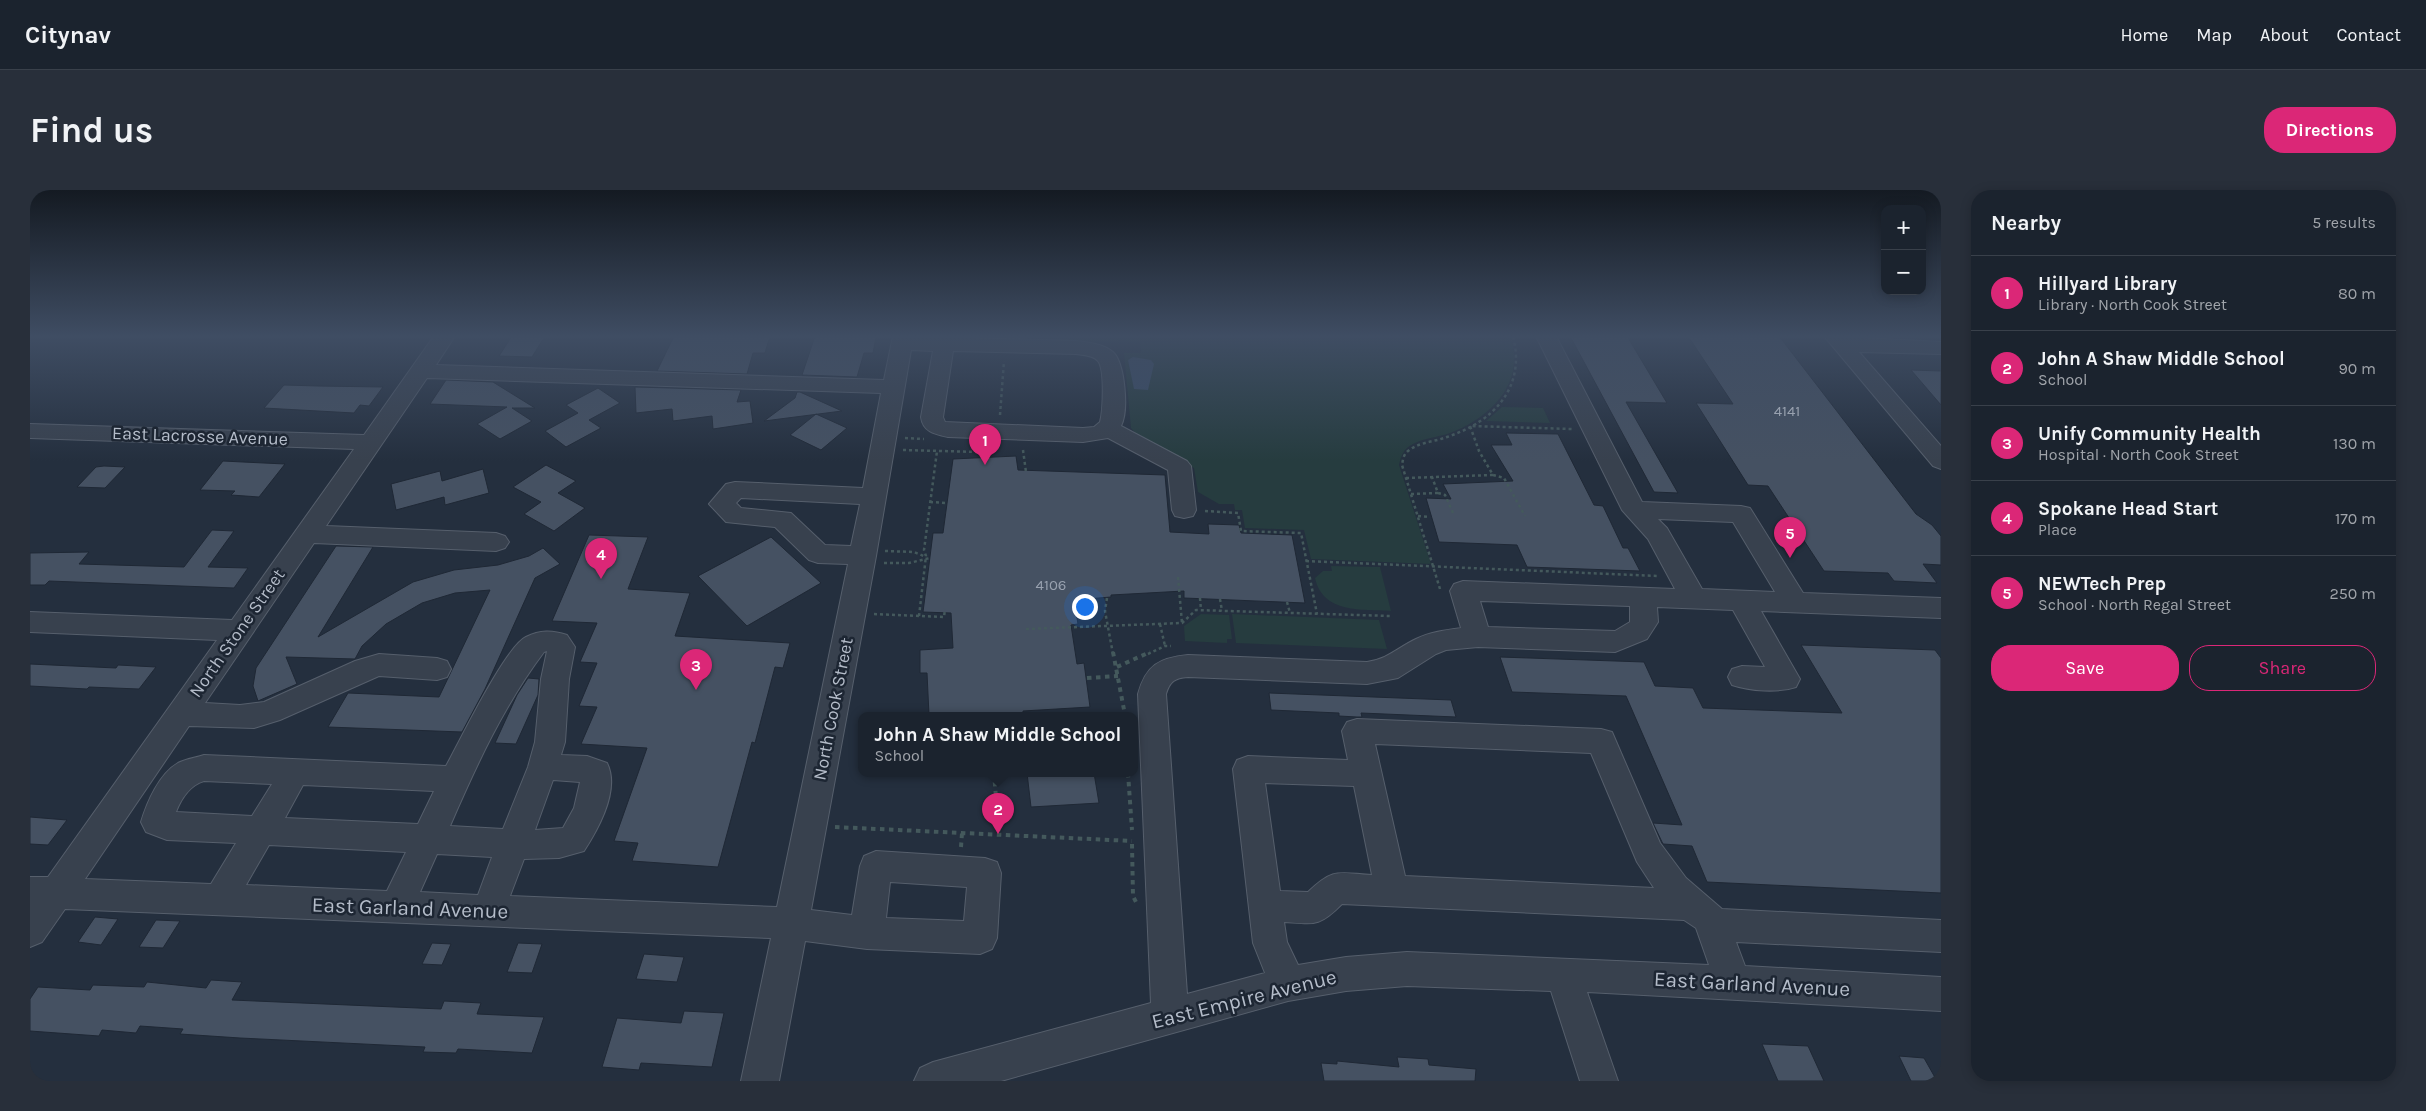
<!DOCTYPE html>
<meta charset="utf-8">
<style>
body{margin:0;font-family:Karla,sans-serif;background:#282f3a;color:#f1f3f6}
.controls{position:absolute;right:15px;top:15px;display:grid;overflow:hidden;border-radius:10px;box-shadow:0 2px 12px #0003}
.controls button{width:45px;height:45px;display:grid;place-items:center;padding:0;border:0;border-bottom:1px solid #39404a;background:#1b232e;color:#f1f3f6;font:25px sans-serif}
.you{position:absolute;left:1054px;top:416px;width:18px;height:18px;margin:-12px;border:4px solid #fff;border-radius:50%;background:#1a73e8;box-shadow:0 0 0 8px #1a73e833}
.badge{display:grid;place-items:center;width:32px;height:32px;border-radius:50%;background:#db2777;color:#fff;font-size:16px;font-weight:700}
.pin{position:absolute;translate:-50% -41px;filter:drop-shadow(0 1px 2px #0008)}
.pin::after{content:'';position:absolute;top:26px;width:18px;height:15px;background:inherit;clip-path:polygon(0 0,100% 0,50% 100%)}
.popup{position:absolute;left:828px;top:522px;width:280px;height:65px;box-sizing:border-box;display:grid;place-content:center;border-radius:10px;background:#1b232e;filter:drop-shadow(0 1px 4px #0005);font-size:16px;white-space:nowrap;color:#a0a4aa}
.popup b{font-size:19px;color:#f1f3f6}
.popup::after{content:'';position:absolute;left:50%;top:100%;margin-left:-10px;border:10px solid transparent;border-top-color:#1b232e}
.list{margin:0;padding:0;list-style:none}
h2{display:flex;justify-content:space-between;align-items:center;height:65px;margin:0;padding:0 20px;font-size:21px}
h2 small{font-size:16px;font-weight:400;color:#a0a4aa}
.list li{display:grid;grid-template-columns:32px 1fr auto;gap:15px;align-items:center;box-sizing:border-box;height:75px;padding:0 20px;border-top:1px solid #39404a}
.list b{display:block;font-size:19px;white-space:nowrap}
.list p{margin:0;font-size:16px;white-space:nowrap;color:#a0a4aa}
.list em{font-size:16px;font-style:normal;color:#a0a4aa}
.actions{display:flex;gap:10px;padding:15px 20px}
.actions a{flex:1;padding:11px 0;border:1px solid #db2777;border-radius:20px;text-align:center;font-size:18px;color:#db2777}
.actions .main{background:#db2777;color:#fff}
.map{position:relative;flex:none;width:1911px;height:891px;overflow:hidden;border-radius:20px}
header{display:flex;align-items:center;gap:30px;box-sizing:border-box;height:70px;padding:0 25px;background:#1b232e;border-bottom:1px solid #39404a}
header strong{font-size:24px}
nav{display:flex;gap:28px;margin-inline-start:auto;font-size:18px}
.intro{display:flex;align-items:center;justify-content:space-between;box-sizing:border-box;height:120px;padding:0 30px}
h1{margin:0;font-size:35px}
.button{padding:12px 22px;border-radius:20px;background:#db2777;color:#fff;font-size:18px;font-weight:700}
main{display:flex;gap:30px;padding:0 30px}
aside{flex:1;background:#1b232e;border-radius:20px;box-shadow:0 2px 12px #0003}
.map>svg:first-child{display:block}
.green{fill:#263c3f}
.water{fill:#394c67}
.building{fill:#455162;stroke:#1f2835}
.lines{fill:none;stroke-linecap:round;stroke-linejoin:round}
.minor-casing{stroke:#565f6c;stroke-width:2}
.path-far1{stroke:#44595c;stroke-width:2.5;stroke-dasharray:3 3;stroke-linecap:butt}
.path{stroke:#44595c;stroke-width:4;stroke-dasharray:4.5 4.5;stroke-linecap:butt}
.minor{fill:#38414e;fill-rule:evenodd}
.labels{text-anchor:middle;dominant-baseline:central;stroke-width:5;stroke-linejoin:round;paint-order:stroke}
.number-label{font-size:15px;fill:#98a1af}
.street-label{font-size:18px;fill:#b4bcc9;stroke:#1d2633}
.near-street-label{font-size:21px;fill:#b4bcc9;stroke:#1d2633}
</style>
<header>
<strong>Citynav</strong>
<nav><a>Home</a><a>Map</a><a>About</a><a>Contact</a></nav>
</header>
<div class="intro"><h1>Find us</h1><a class="button">Directions</a></div>
<main>
<div class="map">
<svg width="1911" height="891" viewBox="0 0 1911 891">
<rect width="100%" height="100%" fill="#242f3e"/>
<!-- green -->
<path class="green" d="M901,146H1480C1497,191 1461,228 1420,243C1409,247 1394,248 1383,254C1374,258 1371,266 1369,275L1401,374L1281,369L1274,340L1215,338L1212,320H1205L1204,314H1189L1168,302L1164,278L1107,245L1101,238L1094,163H1111L1110,152L1089,150V152Z
M1472,217L1513,218L1520,233L1456,231Z
M1301,376L1350,377L1361,421C1332,419 1293,424 1285,388L1293,381H1302Z
M1171,424L1199,425L1202,449H1197V453L1155,451L1154,436Z
M1202,424L1349,430L1357,459L1206,453Z"/>
<!-- water -->
<path class="water" d="M1103,167L1121,170L1124,174L1118,200L1104,199L1098,170Z"/>
<!-- building -->
<path class="building" d="M482,146H515L502,167L469,166Z
M644,146H740L735,163H723L717,184L627,181Z
M785,146L825,147H846L843,163H834L827,187L772,185Z
M1540,146H1597L1637,213L1596,212L1648,303L1624,302Z
M1658,146H1749L1886,324L1902,335L1911,346V375L1893,374L1907,393L1864,391L1858,383L1794,381L1738,296L1718,295L1666,213L1703,214Z
M1881,180L1911,181V215Z
M416,190L463,192L505,218H482L502,231L470,249L447,234L477,217L400,214Z
M254,195L288,196L353,197L339,216L330,215L324,223L234,218Z
M605,197L711,200L707,212L720,211L723,233L683,239L682,226L643,231L642,219L606,223Z
M568,198L590,213L559,230L571,238L536,257L515,241L548,223L536,215Z
M767,202H770L812,221L734,231L765,208Z
M786,224L817,238L791,260L760,245Z
M1476,243L1528,244L1564,315L1573,316L1593,358H1598L1610,381L1497,377L1487,355L1409,352L1396,308L1421,309L1413,294L1483,291L1461,255H1482Z
M986,266L988,280L1135,285L1140,342L1179,344L1178,334L1209,335L1211,343L1262,345L1275,413L1154,408V401L1081,405V407L1044,410L1048,434L1041,435L1047,474L1054,473L1060,517L993,521V525H899L897,483H890V460L923,458L921,423L893,422L903,343H913L923,269Z
M193,271L213,272L255,274L229,307L201,305L205,301L170,300Z
M516,275L546,291L528,303L555,318L524,341L494,324L511,312L483,297Z
M74,276L95,277L75,298L47,297L66,277Z
M453,279L459,303L415,315L414,307L366,320L361,294L410,281L412,291Z
M182,340L204,341L178,377L218,378L204,398L19,391L15,395H0V363L59,362L49,374L154,377Z
M559,345L618,347L598,399L660,403L645,446L760,453L753,478L745,477L725,553L722,552L688,677L602,671L608,653L584,651L617,558L551,554L567,517L549,516L567,473L550,472L567,433L522,431Z
M741,347L791,393L717,436L668,386Z
M306,356L343,357L288,447L383,392L424,380L468,375L499,366L513,358L530,374L505,388L455,499L432,542L298,537L318,503L409,507L460,400L425,403L392,413L356,434L332,456L325,469L256,467L267,494L228,511L223,496L226,478Z
M1771,455L1905,460L1911,468V703L1677,692L1662,656L1633,654L1632,652L1623,633L1652,635L1596,506L1482,502L1470,467L1614,472L1625,496L1663,498L1673,518L1812,523Z
M0,474L86,478L88,475L126,477L109,499L59,497L57,499L0,496Z
M498,488L509,489L508,505L486,554L465,553L487,505Z
M1239,503L1421,510L1426,527L1331,523L1332,527H1327L1309,526V523L1241,520Z
M997,583H1064L1069,613L1001,617Z
M0,627L37,630L18,655L0,654Z
M65,727L88,729L71,755L48,752Z
M126,730L150,731L133,758L109,757Z
M402,753L421,754L412,775L392,774Z
M488,753L512,754L502,783L477,782Z
M614,764L654,767L647,792L606,789Z
M181,790L212,792L202,810L411,819L414,811L451,813L447,824L514,827L502,863L428,859L426,863L393,862L395,857L210,848L150,844L153,839L110,836L106,843L72,840L69,846L0,841V809L8,797L60,800L63,795L114,797L117,792L176,798Z
M654,821L694,823L682,877L611,873L609,880L572,877L587,828L651,833Z
M1732,854L1778,856L1794,891H1748Z
M1869,866L1894,868L1907,891H1881Z
M1367,867L1398,869L1399,875L1446,879L1445,891H1294L1291,873L1307,874V871L1369,877Z"/>
<g class="lines">
<!-- minor casing -->
<g class="minor-casing">
<path id="minor" d="M404,146H425L406,175L854,190L863,146L1046,151C1057,152 1074,154 1083,162C1095,173 1099,221 1091,236L1157,271L1161,276L1166,320L1163,326L1154,328L1145,326L1142,320L1138,280L1078,248L1053,252L918,247C905,244 893,242 891,227L903,161L881,160L846,366L781,720L822,725L830,676L834,666L846,661L955,668L967,672L971,683L967,748L962,759L950,764L837,759L775,751L749,891H711L741,748L35,719L12,752L0,757V687H18L187,450L0,442V422L202,430L324,259L0,248V234L334,245ZM923,161L1046,164C1053,165 1063,165 1068,171C1075,179 1073,221 1070,232L1064,237L1053,238L915,232L913,227ZM397,188L851,203L833,298L705,292L696,294L679,314L696,332L745,337L779,370L788,373L818,374L747,717L480,706L494,669L529,668L554,661C569,638 590,599 577,573L557,566L531,565L535,552L539,489L545,457L537,445C522,440 510,440 496,447C475,457 430,551 416,576L174,565C165,568 156,569 148,573C129,584 117,612 111,632L116,642L137,650L206,653L181,694L55,689L159,536L224,538L250,530L349,486L407,490L417,487L421,479L417,471L407,468L349,464L325,471L234,512L210,515L175,513L284,353L466,361L475,358L479,352L475,346L466,343L296,336ZM711,308L830,314L821,356L795,355L761,323L711,318L706,313ZM517,461L511,489L505,552L498,577L473,639L420,636C446,576 474,515 514,462ZM523,590L550,592L544,618L533,638L505,640ZM174,591L242,594L222,626L146,622C151,609 160,595 174,591ZM273,595L404,601L388,634L255,628ZM239,655L376,662L357,701L216,695ZM407,664L462,667L448,705L390,702ZM860,692L937,697L934,731L856,728Z
M1506,146H1526L1612,312L1711,316L1720,318L1773,403L1911,408V428L1731,421L1770,489L1766,497C1748,503 1720,501 1702,495L1698,487L1702,479L1712,476L1735,477L1703,420L1627,417L1628,432L1617,449L1585,462L1448,457L1416,460L1406,464L1368,488L1337,494L1158,487C1145,488 1140,491 1136,504L1157,804L1235,783L1223,753L1203,579L1207,570L1218,566L1318,570L1312,541L1317,532L1327,529L1571,539L1582,542L1630,653L1656,688L1692,719L1911,730V762L1706,752L1715,776L1911,787V821L1557,802L1588,891H1550L1521,801L1377,796L1316,801L1258,811L971,891H884L890,878L903,872L1121,813L1108,504C1116,475 1129,468 1158,465L1337,472C1358,469 1367,458 1386,449C1400,442 1416,440 1431,438L1420,401L1424,394L1433,391L1645,399L1618,349L1592,320ZM1628,329L1703,332L1745,402L1672,399L1637,338ZM1450,411L1600,416V432L1585,441L1458,437ZM1345,554L1561,563L1607,672L1624,698L1375,686ZM1235,593L1324,596L1342,685C1308,683 1304,677 1278,702L1250,701ZM1312,714L1654,730L1666,738L1679,775L1377,762L1316,767L1268,775L1257,752L1254,732C1285,734 1289,737 1312,714Z
M1794,146L1911,152V164L1829,162L1911,256V279L1903,276Z"/>
</g>
<!-- path-far1 -->
<path class="path-far1" d="M970,225L974,171
M875,248L894,249
M873,260L949,262V256
M993,260L996,282
M1463,285L1474,288L1495,326
M1376,288L1463,285L1449,261L1440,236L1542,239
M1408,303L1415,305L1423,323
M1381,304L1408,303L1402,287
M900,312L917,313
M1175,321L1208,323L1211,341L1271,343L1287,424
M1388,326L1400,327
M855,361L884,362L896,367
M1276,371L1628,386
M854,373H879L900,368
M1148,387L1152,433
M1410,399L1372,275C1373,270 1373,265 1378,261C1389,252 1404,252 1417,247C1465,231 1496,197 1483,146
M1077,408L1075,421L1083,464
M1170,408L1171,420
M1190,409L1192,421
M1257,412L1260,423
M844,424L914,427L915,419
M889,426L896,366L894,360L907,261
M1130,434L1135,456
M996,439L1152,433L1166,420L1360,426
M1118,464L1135,456H1141"/>
<!-- path -->
<path class="path" d="M1083,462L1095,525
M1087,477L1120,462
M1057,488L1088,486
M964,583L969,644
M1098,583L1102,640
M805,637L1102,651
M1102,654L1103,706L1106,712
M931,657L932,643"/>
<!-- minor -->
<use href="#minor" class="minor"/>
</g>
<!-- sky -->
<linearGradient id="sky" x2="0" y2="1"><stop stop-color="#141a22"/><stop offset="0.54" stop-color="#3f4d63"/><stop offset="1" stop-color="#3f4d63" stop-opacity="0"/></linearGradient>
<rect width="1911" height="271" fill="url(#sky)"/>
<g class="labels">
<!-- number labels -->
<g class="number-label">
<text x="1757" y="221">4141</text>
<text x="1021" y="395">4106</text>
</g>
<!-- street labels -->
<g class="street-label">
<text transform="translate(170 246) rotate(2)">East Lacrosse Avenue</text>
<text transform="translate(207 443) rotate(-55)">North Stone Street</text>
<text transform="translate(803 519) rotate(-79)">North Cook Street</text>
</g>
<!-- near-street labels -->
<g class="near-street-label">
<text transform="translate(380 718) rotate(2)">East Garland Avenue</text>
<text transform="translate(1722 794) rotate(3)">East Garland Avenue</text>
<text transform="translate(1214 809) rotate(-14)">East Empire Avenue</text>
</g>
</g>
</svg>
<div class="controls">
<button>+</button>
<button>−</button>
</div>
<div class="you"></div>
<div class="pin badge" style="left:955px;top:275px">1</div>
<div class="pin badge" style="left:968px;top:644px">2</div>
<div class="popup"><b>John A Shaw Middle School</b>School</div>
<div class="pin badge" style="left:666px;top:500px">3</div>
<div class="pin badge" style="left:571px;top:389px">4</div>
<div class="pin badge" style="left:1760px;top:368px">5</div>
</div>
<aside>
<h2>Nearby<small>5 results</small></h2>
<ul class="list">
<li><span class="badge">1</span><div><b>Hillyard Library</b><p>Library · North Cook Street</p></div><em>80 m</em></li>
<li><span class="badge">2</span><div><b>John A Shaw Middle School</b><p>School</p></div><em>90 m</em></li>
<li><span class="badge">3</span><div><b>Unify Community Health</b><p>Hospital · North Cook Street</p></div><em>130 m</em></li>
<li><span class="badge">4</span><div><b>Spokane Head Start</b><p>Place</p></div><em>170 m</em></li>
<li><span class="badge">5</span><div><b>NEWTech Prep</b><p>School · North Regal Street</p></div><em>250 m</em></li>
</ul>
<div class="actions"><a class="main">Save</a><a>Share</a></div>
</aside>
</main>
